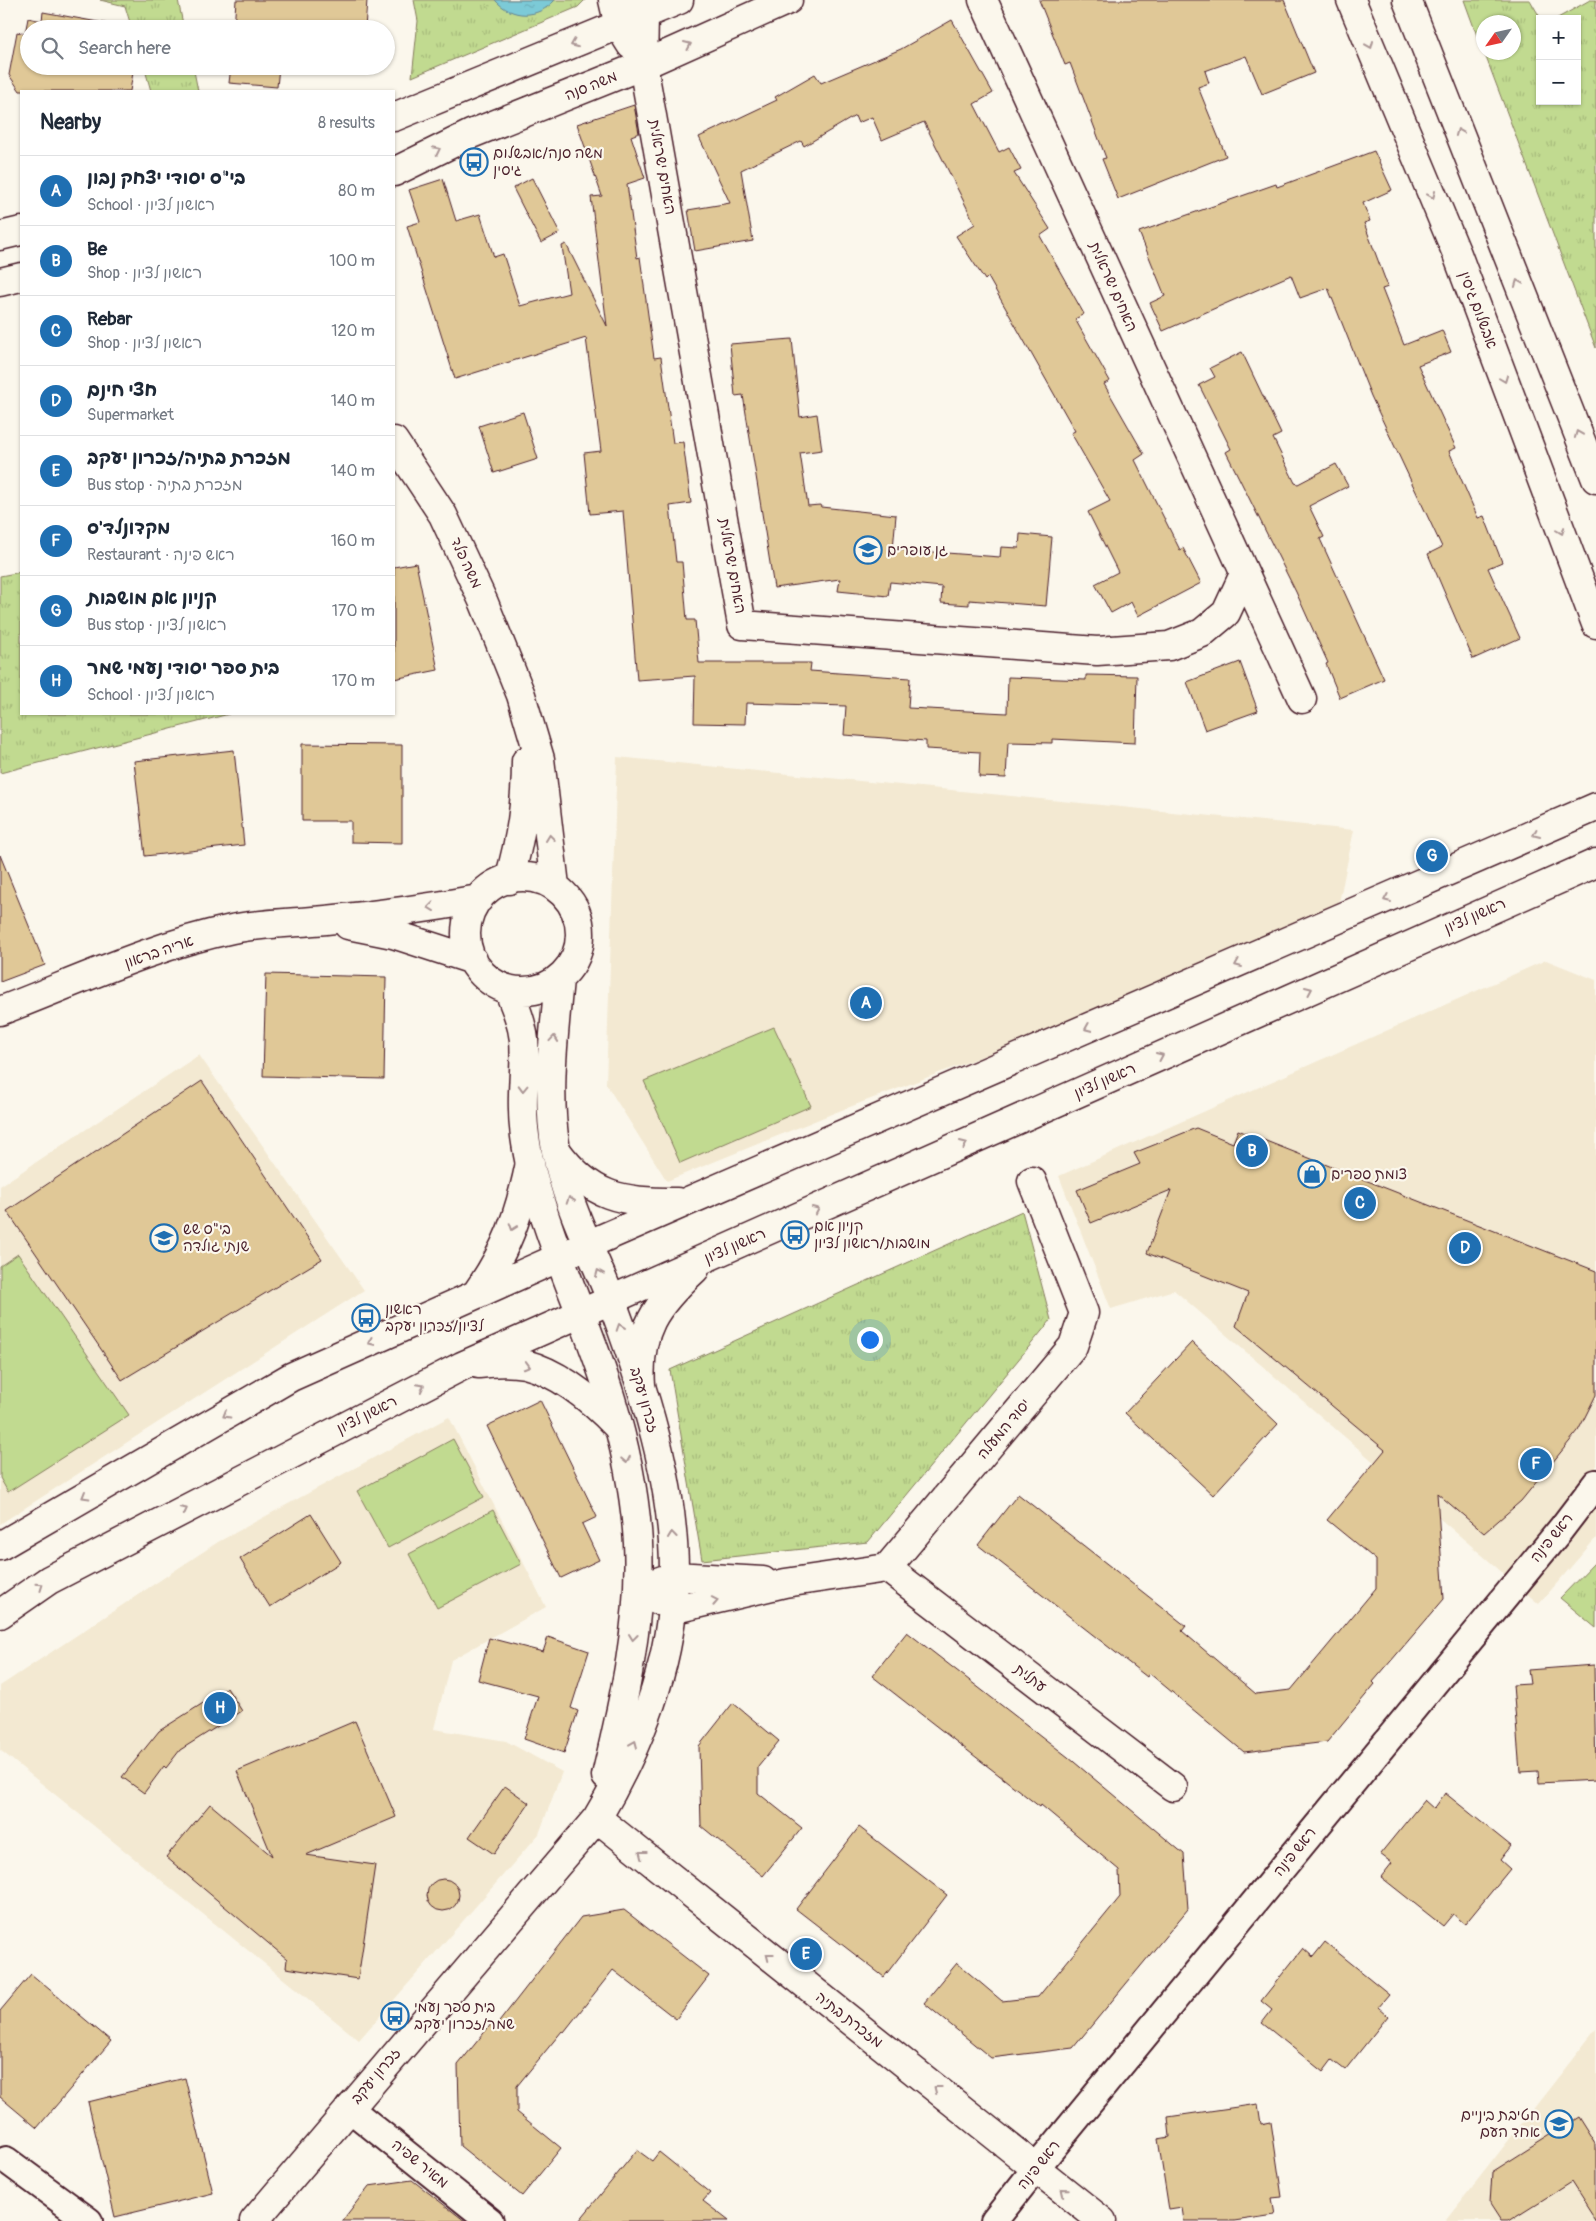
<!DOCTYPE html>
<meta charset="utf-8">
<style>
body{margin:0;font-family:Pangolin,"Playpen Sans Hebrew",sans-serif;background:#f2f2f3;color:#1f2937}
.controls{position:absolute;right:15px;top:15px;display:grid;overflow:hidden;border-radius:0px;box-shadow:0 1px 4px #0004}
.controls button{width:45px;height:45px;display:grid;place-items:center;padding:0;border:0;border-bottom:1px solid #e0e1e3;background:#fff;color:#1f2937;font:25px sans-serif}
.compass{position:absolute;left:1476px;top:15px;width:45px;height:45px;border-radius:50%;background:#fff;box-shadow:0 1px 4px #0004;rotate:236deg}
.you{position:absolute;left:869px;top:1339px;width:18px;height:18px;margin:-12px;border:4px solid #fff;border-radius:50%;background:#1a73e8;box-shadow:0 0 0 8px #1a73e833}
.badge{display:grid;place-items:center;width:32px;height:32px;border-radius:50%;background:#1f6fb2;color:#fff;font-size:16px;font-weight:700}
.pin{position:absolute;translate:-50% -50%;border:2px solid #fff;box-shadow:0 1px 5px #0006}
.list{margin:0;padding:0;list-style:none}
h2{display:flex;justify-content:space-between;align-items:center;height:65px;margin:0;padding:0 20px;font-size:21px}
h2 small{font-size:16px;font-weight:400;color:#747a83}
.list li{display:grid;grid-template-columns:32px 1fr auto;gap:15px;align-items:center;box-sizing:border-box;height:70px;padding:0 20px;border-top:1px solid #e0e1e3}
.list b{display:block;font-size:19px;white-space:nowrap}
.list p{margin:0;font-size:16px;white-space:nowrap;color:#747a83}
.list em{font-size:16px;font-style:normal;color:#747a83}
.icon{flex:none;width:28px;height:28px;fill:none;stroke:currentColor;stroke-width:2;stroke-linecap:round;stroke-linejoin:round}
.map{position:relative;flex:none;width:1596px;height:2221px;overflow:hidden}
.search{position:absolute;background:#fff;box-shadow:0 1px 4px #0004;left:20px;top:20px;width:375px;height:55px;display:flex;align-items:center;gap:12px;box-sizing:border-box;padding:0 18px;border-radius:28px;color:#747a83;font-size:19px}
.panel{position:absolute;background:#fff;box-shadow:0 1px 4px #0004;left:20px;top:90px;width:375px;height:625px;border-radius:0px}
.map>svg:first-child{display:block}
.built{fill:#f3e9d2}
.grass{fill:#c1da90;stroke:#867c5e}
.park{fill:url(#park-tufts);stroke:#867c5e}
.water{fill:url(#water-ripples);stroke:#678692}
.building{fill:#e0c897;stroke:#4a1f2b}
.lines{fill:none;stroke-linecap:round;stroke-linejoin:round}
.pedestrian-casing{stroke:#4a1f2b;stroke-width:30}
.minor-casing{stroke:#4a1f2b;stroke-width:31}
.tertiary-casing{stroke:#4a1f2b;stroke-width:31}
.secondary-casing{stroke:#4a1f2b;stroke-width:31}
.pedestrian{stroke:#fbf7ec;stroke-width:26}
.minor{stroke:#fbf7ec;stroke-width:28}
.tertiary{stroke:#fbf7ec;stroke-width:28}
.secondary{stroke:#fbf7ec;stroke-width:28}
.oneway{stroke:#ab9695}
.labels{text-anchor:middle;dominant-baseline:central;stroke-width:4.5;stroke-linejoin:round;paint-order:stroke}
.street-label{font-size:15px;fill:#4a1f2b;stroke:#fbf7ec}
.poi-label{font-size:15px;fill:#4a1f2b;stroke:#fbf7ec;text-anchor:start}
</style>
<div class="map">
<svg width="1596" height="2221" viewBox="0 0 1596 2221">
<defs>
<pattern id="park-tufts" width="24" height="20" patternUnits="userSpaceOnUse" patternTransform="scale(1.25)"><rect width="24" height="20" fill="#c1da90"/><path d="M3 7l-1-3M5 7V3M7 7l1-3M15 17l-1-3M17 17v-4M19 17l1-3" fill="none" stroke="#a7bb7c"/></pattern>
<pattern id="water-ripples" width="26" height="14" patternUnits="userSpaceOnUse" patternTransform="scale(1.25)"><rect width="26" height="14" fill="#7bcad7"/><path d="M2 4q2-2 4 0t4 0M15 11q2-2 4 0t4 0" fill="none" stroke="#6cadb9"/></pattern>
</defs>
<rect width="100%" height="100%" fill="#fbf7ec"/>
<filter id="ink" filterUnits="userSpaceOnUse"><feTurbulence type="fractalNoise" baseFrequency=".02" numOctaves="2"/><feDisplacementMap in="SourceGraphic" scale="10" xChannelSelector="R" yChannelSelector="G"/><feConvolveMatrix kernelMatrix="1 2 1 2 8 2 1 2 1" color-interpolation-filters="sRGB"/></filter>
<g filter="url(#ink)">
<!-- built -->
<path class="built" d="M617,757L1354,830L1335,922L834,1113L667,1181L606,1084Z
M1546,960L1596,980V1538L1539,1604L1174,1290L1111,1309L1059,1176Z
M199,1055L364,1290L0,1524V1186Z
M449,1417L546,1607L451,1660L434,1729L506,1741L562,1772L539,1834L359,2040L0,1750V1686L218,1542Z
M1596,2029V2221H1449L1447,2219Z"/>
<!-- grass -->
<path class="grass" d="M774,1027L811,1106L680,1163L644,1081Z
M18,1254L129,1415L8,1492L0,1478V1266Z
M453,1439L484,1497L388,1548L357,1491Z
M493,1510L521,1564L437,1608L409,1554Z"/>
<!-- park -->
<path class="park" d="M100,0H178L184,29H132L125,6Z
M414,0H585L578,7L412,77L418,21Z
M1464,0H1530L1541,19L1540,101H1577V19H1556L1590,0H1596V348L1484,52H1514V22H1484L1483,52Z
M144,66H193L198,91H151Z
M21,572V714H229L0,773V576Z
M1022,1211L1051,1320L868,1542L702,1560L670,1370Z
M1596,1561V1628L1560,1598Z"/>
<!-- water -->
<path class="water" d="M495,0H555C538,19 512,19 495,0Z"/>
<!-- building -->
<path class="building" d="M236,0H367L365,29H234Z
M1039,0H1284L1314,73L1262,94L1246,56L1205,71L1209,83L1198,87L1226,156L1118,199L1102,159L1106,158L1070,63L1065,65Z
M43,12L120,26V29H29V66H134L130,91H20L9,75L17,32L25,34L28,18L42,21Z
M952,20L993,93L974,104L999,152L1009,147L1021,170L1014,173L1050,229L1040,236L1084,314L1075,319L1110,381L1104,384L1144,454L1135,460L1180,550L1183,548L1201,583L1138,616L1131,602L1111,613L1095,584L1118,572L1088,512L1110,501L1071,433L1075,431L988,277L985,280L956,236L975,224L924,122L882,140L872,117L858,123L855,116L804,146L801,141L741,170L753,241L695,251L688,210L730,203L699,137L777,100L775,97L815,74L821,83L901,49Z
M231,66H362L361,74L279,67L277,87L229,83Z
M634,105L639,133L631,136L645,178L627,184L637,258L640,257L654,358L661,357L673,443L683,442L691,503L670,506L676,562H682L687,620H695L699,663H811L810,671L910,678L908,708L1007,713L1008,677L1086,680V675L1137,676L1135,743L1052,739V743L1008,742L1006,778L979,777L980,752L926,749V741L844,735L846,706L746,703L745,724L694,723L695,676L637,680L623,511L590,514L584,453L601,451L586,338L455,379L407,226L420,222L409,190L443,179L456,221L480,214L494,257L503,254L520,306L569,293L562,246L566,244L607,326L591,197L602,196L577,124Z
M1374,151L1392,190L1363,203L1370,221L1364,223L1388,287L1382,289L1404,345L1442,330L1451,352L1418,365L1456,448L1449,451L1478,518L1484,516L1502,562L1488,568L1520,638L1473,659L1428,554L1442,547L1371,396L1328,288L1300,298L1291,275L1163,331L1150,303L1165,296L1139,232L1276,184L1277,187Z
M532,178L560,233L541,243L513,188Z
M792,339L800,417L817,414L822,450L800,453L808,506L820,505L821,507L896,515L893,549L1000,557L1001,547L1019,548L1020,534L1052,537L1046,606L969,600V605L941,603L942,587L890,582L888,596L838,591L840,579L774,588L743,395L735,396L730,344Z
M1242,352L1281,434L1273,438L1295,483L1298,484L1336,464L1348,486L1309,506L1324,537L1320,539L1384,679L1340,698L1326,664L1328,663L1296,592L1226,452L1231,449L1199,385L1215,377L1210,368Z
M523,412L538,459L494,473L479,426Z
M416,563L438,670L394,679V567Z
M1240,662L1258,711L1205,730L1187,682Z
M302,744L402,745V843L351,842V821H302Z
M234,750L244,845L145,856L134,761Z
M0,855L45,965L0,982Z
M266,974L386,977L384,1079L263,1076Z
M202,1081L322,1259L122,1380L7,1211Z
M1196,1128L1233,1143L1238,1130L1596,1271V1395L1578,1431L1521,1501L1484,1533L1437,1493L1444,1599L1373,1682L1375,1684L1327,1742L1244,1752L1149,1673L1147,1677L978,1545L1018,1494L1186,1626L1182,1631L1256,1694L1291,1690L1376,1588V1560L1327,1520L1385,1450L1236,1326L1248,1293L1147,1253L1171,1190L1091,1223L1077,1190L1140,1164L1134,1153Z
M1192,1342L1278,1424L1213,1495L1125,1413Z
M540,1400L597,1517L582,1524L599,1560L561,1578L487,1426Z
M311,1514L341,1562L270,1607L240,1559Z
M907,1632L1068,1757L1184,1854L1188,1909L1073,2048L991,2058L924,2003L957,1963L1002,2001L1038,1997L1120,1897L1119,1870L1041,1805L1040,1807L872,1676Z
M548,1637L589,1651L571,1708L578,1711L564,1753L524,1739L538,1696L478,1680L489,1638L543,1652Z
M1594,1665L1596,1780L1539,1783L1538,1771L1520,1772L1513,1685L1530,1684L1528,1670Z
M227,1688L242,1711L180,1750L166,1768L164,1766L144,1793L122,1777L159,1731Z
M733,1703L779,1741L758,1767V1793L802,1828L763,1876L701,1826L699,1746Z
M355,1721L396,1817L306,1855L375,1865L358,1979L286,1968L287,1959L166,1857L210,1804L272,1856L237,1771Z
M505,1786L529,1803L494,1854L469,1837Z
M1445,1793L1511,1846L1500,1860L1510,1869L1465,1924L1453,1914L1443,1926L1381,1877L1392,1863L1380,1854L1424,1800L1434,1809Z
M859,1827L947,1895L884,1977L796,1909Z
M427 1895a16 16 0 1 1 32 0a16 16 0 1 1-32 0Z
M624,1910L709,1976L676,2019L613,1970L564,2032L562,2031L517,2086V2112L561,2148L522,2196L460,2146L458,2065L492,2023L496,2026L581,1917Z
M1325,1942L1389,1994L1378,2007L1388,2016L1345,2070L1332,2060L1323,2072L1262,2023L1272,2010L1261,2001L1303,1948L1313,1957Z
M31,1974L111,2041L37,2128L0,2097V2011Z
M185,2078L213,2193L115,2217L88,2102Z
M1258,2104L1261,2124L1271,2122L1282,2197L1272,2198L1275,2215L1234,2221H1184L1182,2208L1169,2210L1158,2139L1170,2137L1168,2117Z
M1579,2117L1596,2144V2221L1571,2182L1509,2221H1501L1490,2204L1492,2172Z
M637,2150L652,2161L659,2152L710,2193L703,2201L729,2221H579Z
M412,2180L465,2221H342L369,2186Z"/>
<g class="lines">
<!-- pedestrian casing -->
<g class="pedestrian-casing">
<path id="pedestrian" d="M349,2108L490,2221
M6,2160L89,2221
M994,2221L1036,2168L1561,1529L1596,1483"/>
</g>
<!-- minor casing -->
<g class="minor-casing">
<path id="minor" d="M613,0L619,26L631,45
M640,0L644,16L643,65L742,625L1097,651L1169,646L1202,633L1226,613L1244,574
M983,0L1302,699
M394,441L443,515L484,603L521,695L540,759L555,886
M466 934a57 57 0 1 1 114 0a57 57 0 1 1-114 0Z
M509,880C521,837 526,805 526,761
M348,925L393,934L473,960
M508,989C515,1006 522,1022 524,1040C526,1063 522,1086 523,1109C523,1130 527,1152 532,1173C552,1251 588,1322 611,1399C625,1445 635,1495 638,1543C642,1620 624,1700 606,1776
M0,1011C76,982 152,946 232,929C263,923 294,923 326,920C377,915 429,908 479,899
M887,1568L1173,1787
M657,1582L674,1576L763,1581
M656,1599L673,1608L684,1607L785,1583L887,1568L1073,1346L1084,1313L1032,1181
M597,1818L1102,2221
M254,2221L597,1818C634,1756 665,1682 672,1609C683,1508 647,1396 612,1302C592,1251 566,1204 556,1150C546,1094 554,1036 559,979"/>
</g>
<!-- tertiary casing -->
<g class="tertiary-casing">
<path id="tertiary" d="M1351,0L1457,254L1596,624
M1407,0L1596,479
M394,117L679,0
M394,172L471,134L643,65L788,0
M0,236L21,231
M0,282L21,277"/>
</g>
<!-- secondary casing -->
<g class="secondary-casing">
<path id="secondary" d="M556,1150C591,1198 621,1202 677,1202
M476,1294C507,1250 519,1216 530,1163
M478,1364C494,1362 509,1361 525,1364C560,1373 594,1402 618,1427
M641,1386C637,1330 655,1306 695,1269
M0,1546L291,1377L587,1245L1596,807
M0,1614L49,1580L462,1366L1596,863"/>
</g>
<!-- pedestrian -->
<use href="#pedestrian" class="pedestrian"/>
<!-- minor -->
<use href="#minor" class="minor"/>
<!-- tertiary -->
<use href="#tertiary" class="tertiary"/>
<!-- secondary -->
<use href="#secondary" class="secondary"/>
</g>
<!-- one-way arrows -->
<defs><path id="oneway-chevron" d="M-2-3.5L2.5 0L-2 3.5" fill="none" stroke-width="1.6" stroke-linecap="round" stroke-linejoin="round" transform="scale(1.25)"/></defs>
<g class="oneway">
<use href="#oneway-chevron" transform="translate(574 44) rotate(158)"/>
<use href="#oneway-chevron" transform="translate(688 45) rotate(-24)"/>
<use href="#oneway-chevron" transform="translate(1370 45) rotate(67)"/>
<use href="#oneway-chevron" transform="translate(1459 132) rotate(-112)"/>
<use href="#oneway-chevron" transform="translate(437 150) rotate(-26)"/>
<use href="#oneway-chevron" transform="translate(1432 195) rotate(67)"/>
<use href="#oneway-chevron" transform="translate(1518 283) rotate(-112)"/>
<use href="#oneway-chevron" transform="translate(1504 379) rotate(69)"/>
<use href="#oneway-chevron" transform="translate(1578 434) rotate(-112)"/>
<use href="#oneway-chevron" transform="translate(1561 531) rotate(69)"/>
<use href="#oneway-chevron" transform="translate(1536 834) rotate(155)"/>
<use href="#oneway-chevron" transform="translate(550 838) rotate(-97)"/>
<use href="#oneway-chevron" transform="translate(1387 899) rotate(157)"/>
<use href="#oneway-chevron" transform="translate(431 907) rotate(173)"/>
<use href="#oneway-chevron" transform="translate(1238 964) rotate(157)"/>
<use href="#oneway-chevron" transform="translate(1309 990) rotate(-24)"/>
<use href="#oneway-chevron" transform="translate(1088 1028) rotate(157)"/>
<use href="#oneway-chevron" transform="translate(554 1039) rotate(-85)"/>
<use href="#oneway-chevron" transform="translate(1160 1056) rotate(-24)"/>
<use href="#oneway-chevron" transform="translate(523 1088) rotate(92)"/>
<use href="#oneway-chevron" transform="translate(964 1144) rotate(-24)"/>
<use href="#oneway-chevron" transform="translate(570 1200) rotate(-109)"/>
<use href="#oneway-chevron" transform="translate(816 1210) rotate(-24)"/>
<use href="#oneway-chevron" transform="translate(513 1227) rotate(109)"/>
<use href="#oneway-chevron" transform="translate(599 1273) rotate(-113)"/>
<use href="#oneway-chevron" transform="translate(620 1327) rotate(-109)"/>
<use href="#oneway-chevron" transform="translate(371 1342) rotate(156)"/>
<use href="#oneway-chevron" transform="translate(527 1366) rotate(16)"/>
<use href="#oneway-chevron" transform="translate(421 1387) rotate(-27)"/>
<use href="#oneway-chevron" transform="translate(226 1415) rotate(150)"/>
<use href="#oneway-chevron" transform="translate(626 1460) rotate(79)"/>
<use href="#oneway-chevron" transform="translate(85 1496) rotate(150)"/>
<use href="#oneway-chevron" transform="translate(184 1510) rotate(-27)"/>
<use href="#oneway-chevron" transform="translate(672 1535) rotate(-96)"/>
<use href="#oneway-chevron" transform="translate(40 1586) rotate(-35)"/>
<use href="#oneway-chevron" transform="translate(715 1601) rotate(-11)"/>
<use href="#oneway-chevron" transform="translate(633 1637) rotate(97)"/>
<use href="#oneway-chevron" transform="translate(634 1744) rotate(-67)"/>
<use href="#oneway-chevron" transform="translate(642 1854) rotate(-142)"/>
<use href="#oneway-chevron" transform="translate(769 1956) rotate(-142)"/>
<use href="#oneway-chevron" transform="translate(937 2089) rotate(-142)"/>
<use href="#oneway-chevron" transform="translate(1064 2191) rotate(-141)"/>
</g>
</g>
<!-- icons -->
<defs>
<g id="bus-ring" transform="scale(1.4375)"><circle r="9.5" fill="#fbf7ec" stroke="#1f6fb2" stroke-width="1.5"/><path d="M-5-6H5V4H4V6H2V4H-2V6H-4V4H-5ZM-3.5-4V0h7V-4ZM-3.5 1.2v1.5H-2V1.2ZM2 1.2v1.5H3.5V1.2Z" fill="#1f6fb2"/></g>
<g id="school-ring" transform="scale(1.4375)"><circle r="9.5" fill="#fbf7ec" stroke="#1f6fb2" stroke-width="1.5"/><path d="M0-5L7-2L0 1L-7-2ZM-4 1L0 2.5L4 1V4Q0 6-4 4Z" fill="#1f6fb2"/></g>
<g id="shop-ring" transform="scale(1.4375)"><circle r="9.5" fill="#fbf7ec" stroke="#1f6fb2" stroke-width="1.5"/><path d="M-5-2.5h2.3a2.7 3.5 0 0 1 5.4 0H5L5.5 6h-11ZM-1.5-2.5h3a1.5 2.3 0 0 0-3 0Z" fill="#1f6fb2"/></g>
</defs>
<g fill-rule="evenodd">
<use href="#bus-ring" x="474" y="162"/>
<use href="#school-ring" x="868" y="550"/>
<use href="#shop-ring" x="1312" y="1174"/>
<use href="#bus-ring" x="795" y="1235"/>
<use href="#school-ring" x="164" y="1238"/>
<use href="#bus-ring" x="366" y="1318"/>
<use href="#bus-ring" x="395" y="2016"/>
<use href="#school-ring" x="1559" y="2124"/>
</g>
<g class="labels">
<!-- street labels -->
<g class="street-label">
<text transform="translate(591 86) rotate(-22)">משה סנה</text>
<text transform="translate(662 167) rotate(80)">האחים ישראלית</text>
<text transform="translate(1113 287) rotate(66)">האחים ישראלית</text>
<text transform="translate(1478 310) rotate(69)">אבשלום גיסין</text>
<text transform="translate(466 563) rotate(65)">משה פלד</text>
<text transform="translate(732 566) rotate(80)">האחים ישראלית</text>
<text transform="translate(1475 916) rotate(-24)">ראשון לציון</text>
<text transform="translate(159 952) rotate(-19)">אריה בראון</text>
<text transform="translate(1105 1081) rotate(-24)">ראשון לציון</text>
<text transform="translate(735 1246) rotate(-24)">ראשון לציון</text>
<text transform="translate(644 1400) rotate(74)">זכרון יעקב</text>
<text transform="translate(367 1415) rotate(-27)">ראשון לציון</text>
<text transform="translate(1004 1429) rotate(-50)">יסוד המעלה</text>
<text transform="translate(1552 1538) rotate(-51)">ראש פינה</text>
<text transform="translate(1030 1678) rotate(37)">עתלית</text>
<text transform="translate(1295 1852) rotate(-51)">ראש פינה</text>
<text transform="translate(849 2020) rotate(38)">מזכרת בתיה</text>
<text transform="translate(376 2076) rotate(-50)">זכרון יעקב</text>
<text transform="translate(420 2164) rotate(39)">מאיר שפיה</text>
<text transform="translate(1039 2165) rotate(-51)">ראש פינה</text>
</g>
<!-- poi labels -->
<g class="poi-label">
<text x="493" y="153">משה סנה/אבשלום<tspan x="493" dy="17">גיסין</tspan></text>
<text x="887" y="550">גן עופרים</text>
<text x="1331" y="1174">צומת ספרים</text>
<text x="814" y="1226">קניון אם<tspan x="814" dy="17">מושבות/ראשון לציון</tspan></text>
<text x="183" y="1229">בי"ס שש<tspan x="183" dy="17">שנתי גולדה</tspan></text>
<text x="385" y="1309">ראשון<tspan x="385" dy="17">לציון/זכרון יעקב</tspan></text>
<text x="414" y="2007">בית ספר נעמי<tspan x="414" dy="17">שמר/זכרון יעקב</tspan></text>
<text x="1540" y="2115" text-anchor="end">חטיבת ביניים<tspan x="1540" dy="17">אחד העם</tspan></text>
</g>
</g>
</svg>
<div class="controls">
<button>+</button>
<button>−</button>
</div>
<svg class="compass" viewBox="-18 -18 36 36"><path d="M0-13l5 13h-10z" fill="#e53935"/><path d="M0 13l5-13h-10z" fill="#747a83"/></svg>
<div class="you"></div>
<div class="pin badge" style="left:866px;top:1003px">A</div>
<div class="pin badge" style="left:1252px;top:1151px">B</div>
<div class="pin badge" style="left:1360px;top:1203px">C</div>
<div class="pin badge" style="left:1465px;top:1248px">D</div>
<div class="pin badge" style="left:806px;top:1954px">E</div>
<div class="pin badge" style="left:1536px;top:1464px">F</div>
<div class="pin badge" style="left:1432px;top:856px">G</div>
<div class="pin badge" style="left:220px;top:1708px">H</div>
<div class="search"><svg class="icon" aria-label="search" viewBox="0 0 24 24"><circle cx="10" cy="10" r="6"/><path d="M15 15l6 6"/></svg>Search here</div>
<section class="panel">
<h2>Nearby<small>8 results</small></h2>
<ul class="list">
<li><span class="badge">A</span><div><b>בי&quot;ס יסודי יצחק נבון</b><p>School · ראשון לציון</p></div><em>80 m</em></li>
<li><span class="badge">B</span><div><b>Be</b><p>Shop · ראשון לציון</p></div><em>100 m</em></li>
<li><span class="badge">C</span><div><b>Rebar</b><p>Shop · ראשון לציון</p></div><em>120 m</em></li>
<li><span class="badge">D</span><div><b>חצי חינם</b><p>Supermarket</p></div><em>140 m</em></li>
<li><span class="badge">E</span><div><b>מזכרת בתיה/זכרון יעקב</b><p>Bus stop · מזכרת בתיה</p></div><em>140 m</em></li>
<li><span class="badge">F</span><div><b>מקדונלד'ס</b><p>Restaurant · ראש פינה</p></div><em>160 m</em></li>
<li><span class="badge">G</span><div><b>קניון אם מושבות</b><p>Bus stop · ראשון לציון</p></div><em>170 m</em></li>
<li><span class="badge">H</span><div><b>בית ספר יסודי נעמי שמר</b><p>School · ראשון לציון</p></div><em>170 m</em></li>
</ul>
</section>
</div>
